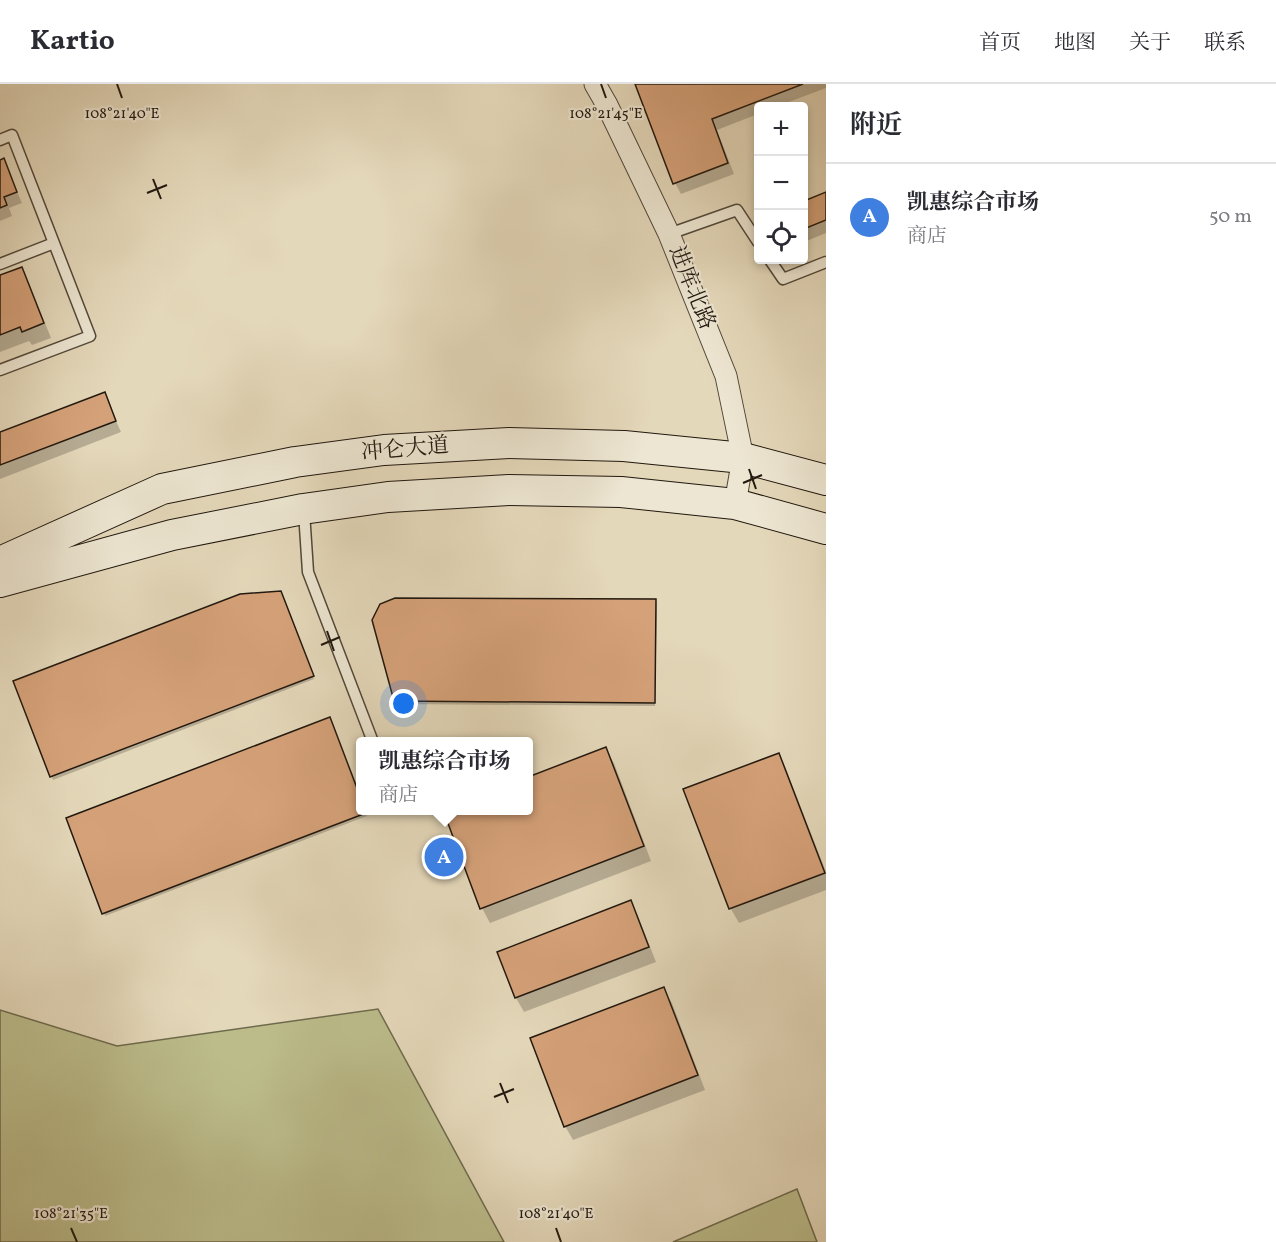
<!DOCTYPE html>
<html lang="zh">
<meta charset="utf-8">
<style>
body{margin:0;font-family:Vollkorn,"Noto Serif SC",serif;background:#f2f2f3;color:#2b2b33}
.controls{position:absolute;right:18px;top:18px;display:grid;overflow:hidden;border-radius:6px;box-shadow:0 3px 9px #0003}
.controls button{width:54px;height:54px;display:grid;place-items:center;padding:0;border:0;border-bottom:2px solid #e1e1e2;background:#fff;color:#2b2b33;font:30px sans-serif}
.you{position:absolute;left:404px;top:620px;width:21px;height:21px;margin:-15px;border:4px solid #fff;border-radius:50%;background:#1a73e8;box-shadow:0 0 0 9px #1a73e833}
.badge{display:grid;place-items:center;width:39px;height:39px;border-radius:50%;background:#8f2418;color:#fff;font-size:20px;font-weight:700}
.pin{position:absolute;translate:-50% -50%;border:3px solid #fff;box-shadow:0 2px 6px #0006}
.popup{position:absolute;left:356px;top:653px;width:177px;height:78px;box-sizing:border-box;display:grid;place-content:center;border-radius:6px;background:#fff;filter:drop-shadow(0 2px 4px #0005);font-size:20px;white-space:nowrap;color:#7c7c81}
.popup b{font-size:22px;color:#2b2b33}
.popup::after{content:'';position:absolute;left:50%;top:100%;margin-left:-12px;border:12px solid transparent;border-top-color:#fff}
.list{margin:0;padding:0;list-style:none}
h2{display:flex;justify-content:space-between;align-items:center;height:78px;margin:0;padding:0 24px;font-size:26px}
h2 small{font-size:20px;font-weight:400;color:#7c7c81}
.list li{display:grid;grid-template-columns:39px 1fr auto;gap:18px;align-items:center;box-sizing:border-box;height:108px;padding:0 24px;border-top:2px solid #e1e1e2}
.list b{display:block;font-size:22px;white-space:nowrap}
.list p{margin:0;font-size:20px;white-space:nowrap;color:#7c7c81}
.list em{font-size:20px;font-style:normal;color:#7c7c81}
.icon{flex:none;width:33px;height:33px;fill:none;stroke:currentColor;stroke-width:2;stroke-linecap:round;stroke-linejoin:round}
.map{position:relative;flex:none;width:826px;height:1158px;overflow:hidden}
header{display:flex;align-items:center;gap:36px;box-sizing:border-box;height:84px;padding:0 30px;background:#fff;border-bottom:2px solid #e1e1e2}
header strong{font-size:28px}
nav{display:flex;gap:33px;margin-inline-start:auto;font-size:21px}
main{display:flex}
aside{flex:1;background:#fff}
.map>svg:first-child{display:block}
.green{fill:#bcbc8b;stroke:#6e6a4d;stroke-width:1.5}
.shadow{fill:#0003}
.building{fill:#d5a179;stroke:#21180f;stroke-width:1.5}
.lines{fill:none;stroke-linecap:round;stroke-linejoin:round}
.service-casing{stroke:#52483a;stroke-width:13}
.minor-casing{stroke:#52483a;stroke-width:23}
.secondary-casing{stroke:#21180f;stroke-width:32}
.service{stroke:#ede6d2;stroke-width:10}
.minor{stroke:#ede6d2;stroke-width:21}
.secondary{stroke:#ede6d2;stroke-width:30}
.ticks{fill:none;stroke:#21180f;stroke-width:2}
.labels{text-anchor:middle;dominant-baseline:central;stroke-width:4.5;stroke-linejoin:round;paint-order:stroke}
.street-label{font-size:22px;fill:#21180f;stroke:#ede6d2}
.ticks-label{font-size:15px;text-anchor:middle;fill:#21180f;stroke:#ede6d2;stroke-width:4.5;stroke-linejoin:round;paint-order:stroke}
</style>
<header>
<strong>Kartio</strong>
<nav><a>首页</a><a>地图</a><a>关于</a><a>联系</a></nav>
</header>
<main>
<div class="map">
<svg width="826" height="1158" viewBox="0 0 826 1158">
<rect width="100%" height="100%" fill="#e4d8ba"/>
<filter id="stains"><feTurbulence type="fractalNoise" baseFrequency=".00333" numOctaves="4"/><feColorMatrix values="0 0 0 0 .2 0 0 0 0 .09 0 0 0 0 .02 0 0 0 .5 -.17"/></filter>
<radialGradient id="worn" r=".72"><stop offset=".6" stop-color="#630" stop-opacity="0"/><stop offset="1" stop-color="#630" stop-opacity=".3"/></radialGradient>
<!-- green -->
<path class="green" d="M378,925L504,1158H0V926L117,962Z
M797,1105L817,1158H673Z"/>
<!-- shadow -->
<path class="shadow" d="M637,0H826V4L778,22H758V30L717,46L734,90L681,110L675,99Z
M3,76L22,119L9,124L12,132L0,137V77Z
M826,110V149L804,158V118Z
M21,185L29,199L51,254L32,261L29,257L0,268V193Z
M104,310L121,348L0,395V350Z
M282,512L314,595L53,696L15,598Z
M655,517L657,520L655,622L397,620L395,617Z
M605,665L614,679L651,777L490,839L482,824L528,726V694Z
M778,671L786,685L826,788V806L739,839L731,825L685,706Z
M360,714V726H365L367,732L105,832L104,829Z
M630,818L638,832L656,878L524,928L516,914L499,868Z
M663,905L672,919L705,1006L573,1056L565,1042Z"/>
<!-- building -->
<path class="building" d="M635,0H803L712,35L728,79L673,100Z
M4,74L17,108L4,113L7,121L0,124V76Z
M826,108V136L804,145V117Z
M22,183L44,239L22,248L20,243L0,251V191Z
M105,308L116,337L0,381V348Z
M281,507L314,592L50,693L13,597L240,510Z
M395,514L656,515L655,619L394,617L372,536L380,520Z
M330,633L360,712V726H365L366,729L102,830L66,734Z
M606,663L644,762L480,825L443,726H528V693Z
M779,669L825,789L729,825L683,705Z
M631,816L649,863L515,914L497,868Z
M664,903L698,991L564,1043L530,954Z"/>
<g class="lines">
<!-- service casing -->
<g class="service-casing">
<path id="service" d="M0,56L12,51L90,252L0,286
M669,150L737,126L758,158
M770,176L783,195L826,178
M0,180L54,159
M304,428L308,488L373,658"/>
</g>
<!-- minor casing -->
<g class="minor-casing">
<path id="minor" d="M595,0L607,21L669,150L726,292L743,374L735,420"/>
</g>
<!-- secondary casing -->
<g class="secondary-casing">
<path id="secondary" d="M0,478L162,405L295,378L384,366L509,359L624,362L743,374L826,396
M0,498L172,451L303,425L388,413L509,406L621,408L735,420L826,445"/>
</g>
<!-- service -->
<use href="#service" class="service"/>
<!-- minor -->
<use href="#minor" class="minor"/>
<!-- secondary -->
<use href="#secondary" class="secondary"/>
</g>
<!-- ticks -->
<path class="ticks" d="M117,0L122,14M601,0L606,14M153,95L161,115M147,109L167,101M749,385L756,405M743,399L762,391M327,547L334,567M321,561L340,553M500,999L508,1019M494,1013L514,1005M71,1144L77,1158M556,1144L561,1158"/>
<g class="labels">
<!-- street labels -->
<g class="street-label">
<text transform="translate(691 204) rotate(68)">进库北路</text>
<text transform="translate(405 366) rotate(-5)">冲仑大道</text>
</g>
</g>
<g class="ticks-label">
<text x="122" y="34">108°21'40"E</text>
<text x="606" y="34">108°21'45"E</text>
<text x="71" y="1134">108°21'35"E</text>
<text x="556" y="1134">108°21'40"E</text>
</g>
<rect width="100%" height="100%" filter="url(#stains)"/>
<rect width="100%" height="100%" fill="url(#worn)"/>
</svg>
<div class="controls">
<button>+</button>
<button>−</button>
<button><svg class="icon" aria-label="locate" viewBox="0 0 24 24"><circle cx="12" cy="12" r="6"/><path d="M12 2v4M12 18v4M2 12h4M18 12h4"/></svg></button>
</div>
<div class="you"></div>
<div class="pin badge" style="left:444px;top:773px;background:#3f7fe0">A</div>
<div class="popup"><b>凯惠综合市场</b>商店</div>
</div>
<aside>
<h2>附近<small></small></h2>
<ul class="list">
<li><span class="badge" style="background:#3f7fe0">A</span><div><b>凯惠综合市场</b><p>商店</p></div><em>50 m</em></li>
</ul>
</aside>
</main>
